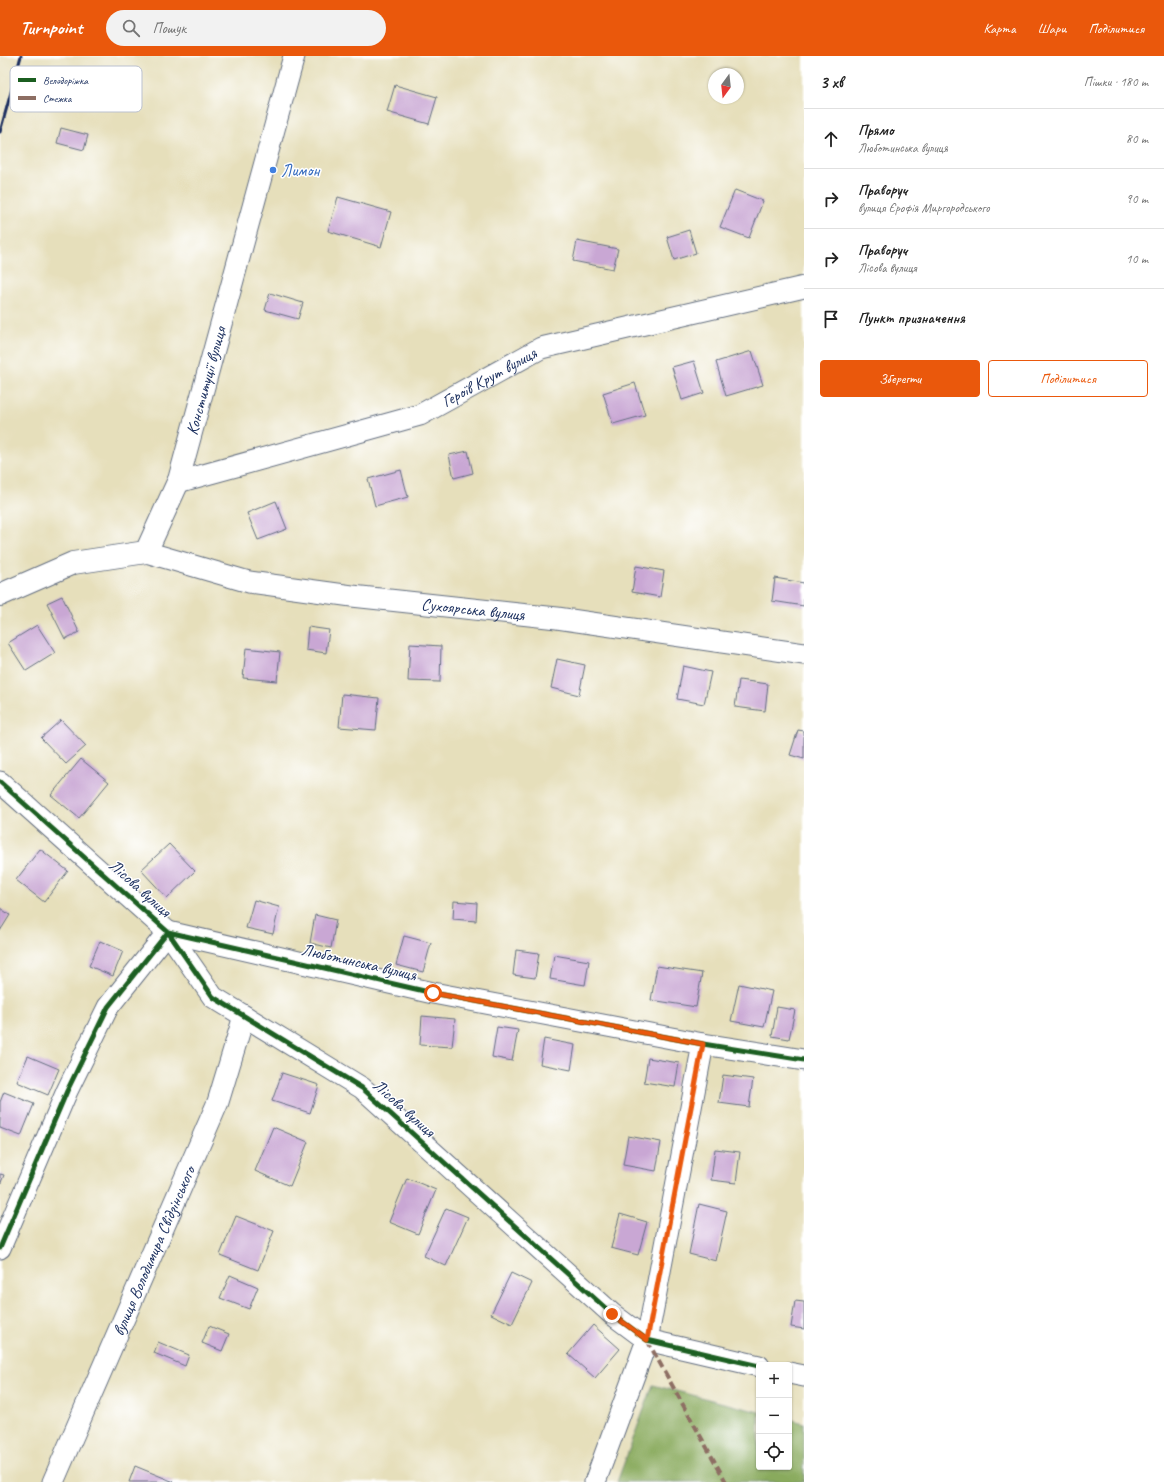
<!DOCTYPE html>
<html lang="uk">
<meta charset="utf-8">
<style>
body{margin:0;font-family:Caveat,sans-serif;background:#f2f2f2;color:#222}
.controls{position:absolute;right:12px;bottom:12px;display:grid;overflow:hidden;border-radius:4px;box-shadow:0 1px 3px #0004}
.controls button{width:36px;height:36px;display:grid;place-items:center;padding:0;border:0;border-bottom:1px solid #e0e0e0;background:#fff;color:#222;font:20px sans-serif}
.compass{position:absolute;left:708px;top:12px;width:36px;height:36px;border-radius:50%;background:#fff;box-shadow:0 1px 3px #0004;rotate:195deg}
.stop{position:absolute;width:12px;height:12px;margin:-9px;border:3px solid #ea580c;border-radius:50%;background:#fff}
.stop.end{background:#ea580c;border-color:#fff;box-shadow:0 1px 4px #0008}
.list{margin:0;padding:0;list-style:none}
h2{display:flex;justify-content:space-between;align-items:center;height:52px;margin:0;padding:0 16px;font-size:17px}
h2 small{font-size:13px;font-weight:400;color:#767676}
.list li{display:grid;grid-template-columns:26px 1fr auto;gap:12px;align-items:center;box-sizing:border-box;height:60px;padding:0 16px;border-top:1px solid #e0e0e0}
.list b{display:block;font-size:15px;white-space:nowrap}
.list p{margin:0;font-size:13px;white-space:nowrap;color:#767676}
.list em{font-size:13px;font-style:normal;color:#767676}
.actions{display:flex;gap:8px;padding:12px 16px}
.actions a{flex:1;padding:9px 0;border:1px solid #ea580c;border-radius:4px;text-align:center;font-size:14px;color:#ea580c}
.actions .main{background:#ea580c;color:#fff}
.icon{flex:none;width:22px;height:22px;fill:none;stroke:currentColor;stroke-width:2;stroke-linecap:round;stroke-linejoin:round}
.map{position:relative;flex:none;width:804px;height:1426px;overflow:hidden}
header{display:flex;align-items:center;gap:24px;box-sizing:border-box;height:56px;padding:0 20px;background:#ea580c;color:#fff}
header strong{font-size:19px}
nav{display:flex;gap:22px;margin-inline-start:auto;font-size:14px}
.search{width:280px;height:36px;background:#f2f2f2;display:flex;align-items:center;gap:10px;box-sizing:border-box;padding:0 14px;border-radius:22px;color:#767676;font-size:15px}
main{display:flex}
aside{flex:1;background:#fff}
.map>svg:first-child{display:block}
.forest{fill:#89aa5d;stroke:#526c5e}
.building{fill:#c9a7d4}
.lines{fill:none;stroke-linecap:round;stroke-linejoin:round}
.minor-casing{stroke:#626d7f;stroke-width:23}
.tertiary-casing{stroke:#626d7f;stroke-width:24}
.minor{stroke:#fff;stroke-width:21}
.tertiary{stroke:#fff;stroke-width:22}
.rail{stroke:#1b2f5e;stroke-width:3}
.quiet{stroke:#8d6e63;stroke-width:4;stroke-dasharray:8 4;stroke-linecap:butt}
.cycleway-casing{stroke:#fff;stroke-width:8}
.cycleway{stroke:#1b5e20;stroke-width:5}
.route{stroke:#ea580c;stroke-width:5}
.shop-dot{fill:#3f7fe0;stroke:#fff;stroke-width:1.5}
.labels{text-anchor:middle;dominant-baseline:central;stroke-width:3;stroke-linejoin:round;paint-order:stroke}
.shop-label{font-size:17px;fill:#366cbe;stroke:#fff;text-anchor:start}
.street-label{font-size:17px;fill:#1b2f5e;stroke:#fff}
.key{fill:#fff;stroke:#bbc1cf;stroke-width:1}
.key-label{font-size:11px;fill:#1b2f5e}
</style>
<header>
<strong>Turnpoint</strong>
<div class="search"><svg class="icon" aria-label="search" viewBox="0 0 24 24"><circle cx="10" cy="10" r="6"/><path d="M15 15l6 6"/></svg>Пошук</div>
<nav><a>Карта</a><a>Шари</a><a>Поділитися</a></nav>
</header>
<main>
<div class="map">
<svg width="804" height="1426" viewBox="0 0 804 1426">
<rect width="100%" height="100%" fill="#fff"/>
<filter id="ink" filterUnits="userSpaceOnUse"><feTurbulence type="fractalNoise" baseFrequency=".025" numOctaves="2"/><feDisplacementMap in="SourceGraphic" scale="8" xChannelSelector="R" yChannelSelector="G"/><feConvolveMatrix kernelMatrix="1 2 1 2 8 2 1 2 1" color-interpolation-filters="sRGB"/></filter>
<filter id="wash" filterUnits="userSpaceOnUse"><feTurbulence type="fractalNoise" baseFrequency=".012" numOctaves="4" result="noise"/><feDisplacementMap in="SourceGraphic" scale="16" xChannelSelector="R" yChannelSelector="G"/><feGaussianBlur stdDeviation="0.9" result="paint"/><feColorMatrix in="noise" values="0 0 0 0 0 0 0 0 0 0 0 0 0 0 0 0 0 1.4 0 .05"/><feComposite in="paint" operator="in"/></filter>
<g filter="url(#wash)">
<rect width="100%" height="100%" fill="#e6dfbb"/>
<!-- forest -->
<path class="forest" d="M653,1329L759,1356V1411H789V1363L804,1367V1426H617Z"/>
<g id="blocks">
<!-- building -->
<path class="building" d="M395,29L437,41L429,68L387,56Z
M61,72L88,79L84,94L57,87Z
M735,134L763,145L749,182L720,171Z
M338,141L391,156L381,191L328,175Z
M689,174L696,197L674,204L667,181Z
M577,185L618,193L613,213L573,205Z
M270,237L303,247L298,263L265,254Z
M752,295L763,329L726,340L716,306Z
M694,305L704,337L682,344L672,311Z
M635,327L645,359L613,368L603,337Z
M468,395L473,417L454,422L449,399Z
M401,414L408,441L375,450L368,423Z
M276,445L287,473L258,484L247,457Z
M636,510L664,515L660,541L632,536Z
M775,522L804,527V550L772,545Z
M62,540L79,576L65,583L47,547Z
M37,569L55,597L26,615L8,587Z
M308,571L329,574L326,597L306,594Z
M410,588L441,590L440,626L408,625Z
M246,592L280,596L277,625L243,622Z
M557,603L585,609L579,639L551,632Z
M683,610L711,616L704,648L677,643Z
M739,624L768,628L765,655L735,651Z
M342,638L379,642L376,674L339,671Z
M61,664L86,690L66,708L41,682Z
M798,674L804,675V703L790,699Z
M81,703L109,726L79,762L51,739Z
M169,788L195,815L167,842L141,814Z
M40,793L68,815L44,846L16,824Z
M254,844L279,851L273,878L246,872Z
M454,845L477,847L476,865L453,863Z
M0,852L10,859L0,875Z
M315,859L336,864L331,892L310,887Z
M404,880L431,887L423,916L396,909Z
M100,885L123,895L113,920L89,910Z
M516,894L539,897L535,922L513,919Z
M554,899L589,905L585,929L550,923Z
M657,910L702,917L696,951L651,944Z
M739,928L772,935L764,971L731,965Z
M777,951L795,954L789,983L772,980Z
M422,960L455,963L452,991L420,989Z
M497,971L518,974L512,1005L492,1001Z
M544,983L575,989L571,1014L540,1008Z
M28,1000L59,1013L48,1039L17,1026Z
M648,1002L679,1007L675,1031L644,1026Z
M282,1017L319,1029L310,1057L272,1045Z
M723,1019L753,1023L749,1051L719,1047Z
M4,1036L34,1048L21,1080L0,1072V1046Z
M273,1071L308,1086L290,1130L255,1115Z
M628,1080L661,1086L656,1115L623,1109Z
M715,1093L740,1096L736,1127L711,1124Z
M0,1118L4,1119L0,1129Z
M407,1122L436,1134L418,1178L389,1166Z
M699,1148L727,1155L716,1205L689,1198Z
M446,1152L468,1161L446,1210L424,1200Z
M620,1158L647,1166L638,1199L611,1192Z
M236,1160L274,1175L258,1214L220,1199Z
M511,1217L532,1227L512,1268L491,1258Z
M230,1219L258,1231L249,1253L220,1242Z
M795,1245L804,1246V1273L791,1271Z
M593,1269L620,1293L595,1322L568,1298Z
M209,1270L229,1278L222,1295L202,1287Z
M158,1286L189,1299L185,1310L154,1297Z
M135,1410L174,1426H129Z"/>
</g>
</g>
<g filter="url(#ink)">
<use href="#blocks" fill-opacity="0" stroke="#626d7f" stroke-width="1"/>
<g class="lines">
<!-- minor casing -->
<g class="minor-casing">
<g id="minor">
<path id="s1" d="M178,426L420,359L541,292L804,231"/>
<path id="s2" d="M178,426L294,0"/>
<path id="s3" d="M146,496L249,526L352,540L557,562L804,598"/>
<path d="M0,726L168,876L213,941L362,1032L612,1258L647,1284L759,1310"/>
<path d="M0,1192L67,1035L108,951L168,876L433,937L703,988L804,1004"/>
<path d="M789,1317L804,1320"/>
<path id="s4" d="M53,1426L218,1046L244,960"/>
<path d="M595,1426L647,1284L703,988"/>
</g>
</g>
<!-- tertiary casing -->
<g class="tertiary-casing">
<path id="tertiary" d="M0,539L73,507L146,496L178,426"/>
</g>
<!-- minor -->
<use href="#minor" class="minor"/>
<!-- tertiary -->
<use href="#tertiary" class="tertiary"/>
<!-- rail -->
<path class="rail" d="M0,76L21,0"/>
<!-- quiet -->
<path class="quiet" d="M647,1284L726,1426"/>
<!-- cycleway casing -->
<g class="cycleway-casing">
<path id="cycleway" d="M0,726L168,876L213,941L362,1032L612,1258L647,1284L759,1310
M0,1192L67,1035L108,951L168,876L433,937L703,988L804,1004"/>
</g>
<!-- cycleway -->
<use href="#cycleway" class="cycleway"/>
</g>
</g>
<g class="lines" filter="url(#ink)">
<!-- route -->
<path class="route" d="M433,937L703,988L647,1284L612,1258"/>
</g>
<!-- markers -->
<circle class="shop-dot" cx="273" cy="114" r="4"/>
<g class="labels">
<!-- shop labels -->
<g class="shop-label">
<text x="281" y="114">Лимон</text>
</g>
<!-- street labels -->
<g class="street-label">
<text stroke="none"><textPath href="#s1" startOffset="330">Героїв Крут вулиця</textPath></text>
<text stroke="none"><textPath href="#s2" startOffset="105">Конституції вулиця</textPath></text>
<text stroke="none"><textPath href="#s3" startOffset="333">Сухоярська вулиця</textPath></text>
<text transform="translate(140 832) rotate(42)">Лісова вулиця</text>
<text transform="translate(359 906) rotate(13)">Люботинська вулиця</text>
<text transform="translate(404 1052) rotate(42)">Лісова вулиця</text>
<text stroke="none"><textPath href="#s4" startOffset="252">вулиця Володимира Свідзінського</textPath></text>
</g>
</g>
<!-- legend -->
<rect x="10" y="10" width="132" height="46" rx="6" class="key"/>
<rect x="18" y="22" width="18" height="4" fill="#1b5e20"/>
<rect x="18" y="40" width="18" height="4" fill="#8d6e63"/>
<g class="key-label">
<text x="43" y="28">Велодоріжка</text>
<text x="43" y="46">Стежка</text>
</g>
</svg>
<div class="controls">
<button>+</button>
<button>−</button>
<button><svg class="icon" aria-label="locate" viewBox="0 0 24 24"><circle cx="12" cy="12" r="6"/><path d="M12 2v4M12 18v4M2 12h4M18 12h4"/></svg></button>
</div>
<svg class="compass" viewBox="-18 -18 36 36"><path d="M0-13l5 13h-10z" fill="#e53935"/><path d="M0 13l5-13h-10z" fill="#767676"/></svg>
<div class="stop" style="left:433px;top:937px"></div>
<div class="stop end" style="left:612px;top:1258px"></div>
</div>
<aside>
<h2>3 хв<small>Пішки · 180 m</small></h2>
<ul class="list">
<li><svg class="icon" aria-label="ahead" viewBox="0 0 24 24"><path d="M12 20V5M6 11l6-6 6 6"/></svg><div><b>Прямо</b><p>Люботинська вулиця</p></div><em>80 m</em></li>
<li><svg class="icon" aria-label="right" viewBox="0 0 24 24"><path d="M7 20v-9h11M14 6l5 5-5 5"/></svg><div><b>Праворуч</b><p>вулиця Єрофія Миргородського</p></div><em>90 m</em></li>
<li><svg class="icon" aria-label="right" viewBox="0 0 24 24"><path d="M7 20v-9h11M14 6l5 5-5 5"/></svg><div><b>Праворуч</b><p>Лісова вулиця</p></div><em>10 m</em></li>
<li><svg class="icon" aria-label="arrive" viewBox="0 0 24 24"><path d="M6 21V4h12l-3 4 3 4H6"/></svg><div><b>Пункт призначення</b></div></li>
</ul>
<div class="actions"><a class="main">Зберегти</a><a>Поділитися</a></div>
</aside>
</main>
